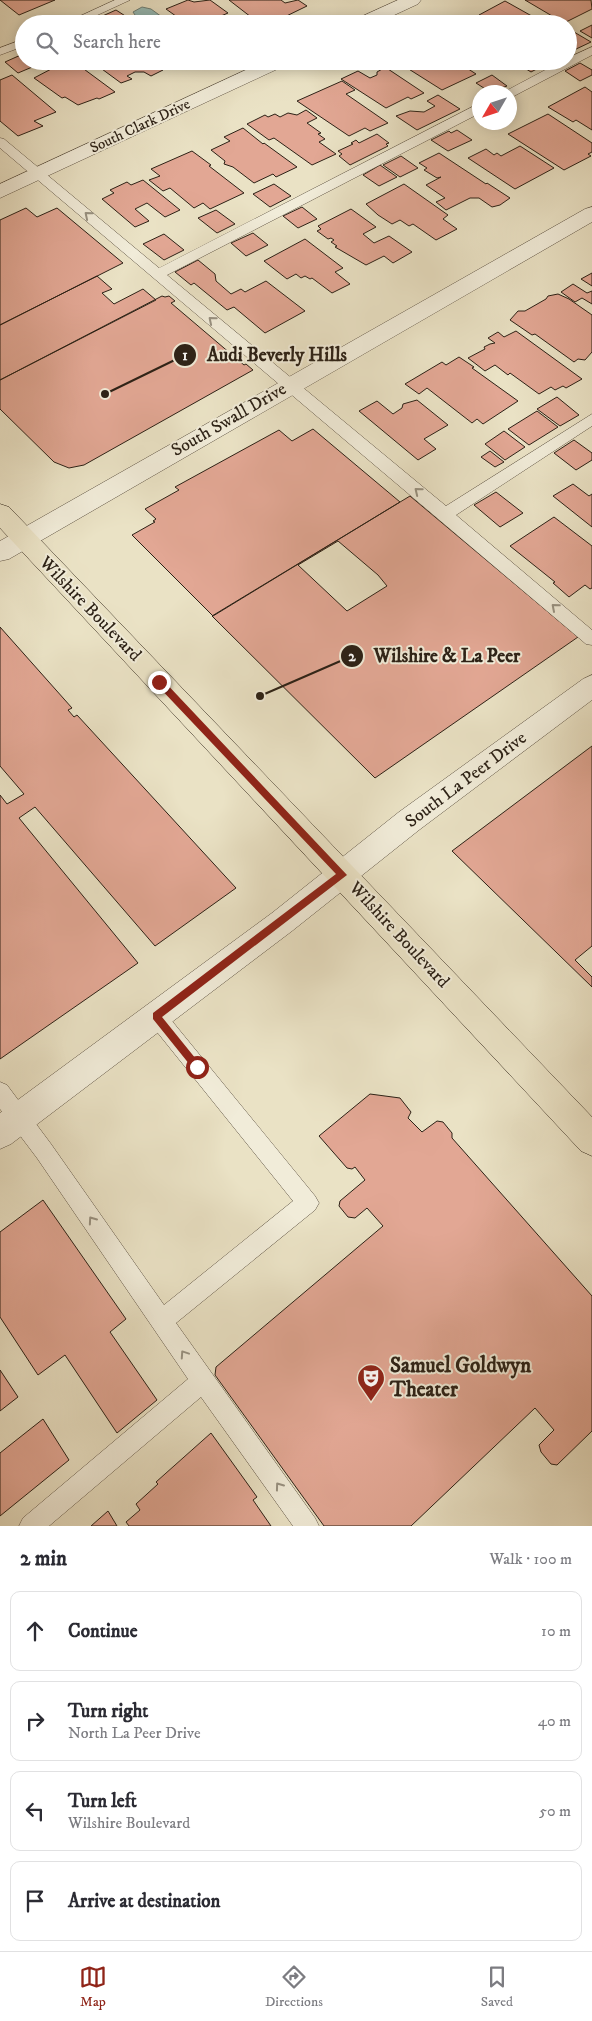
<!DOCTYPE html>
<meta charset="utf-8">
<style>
body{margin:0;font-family:"IM FELL DW Pica",serif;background:#f7f7f7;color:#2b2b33}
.compass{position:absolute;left:472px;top:85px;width:45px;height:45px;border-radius:50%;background:#fff;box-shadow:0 2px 12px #0003;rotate:231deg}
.stop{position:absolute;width:15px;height:15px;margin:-11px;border:4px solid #8f2418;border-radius:50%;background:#fff}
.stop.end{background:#8f2418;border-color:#fff;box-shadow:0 1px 5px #0008}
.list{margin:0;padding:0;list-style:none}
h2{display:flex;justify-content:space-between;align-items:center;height:65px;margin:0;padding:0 20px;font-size:21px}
h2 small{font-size:16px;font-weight:400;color:#7c7c81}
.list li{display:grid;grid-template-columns:32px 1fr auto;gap:15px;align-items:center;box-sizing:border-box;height:80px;margin:0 10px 10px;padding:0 10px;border:1px solid #e1e1e2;border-radius:10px}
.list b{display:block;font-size:19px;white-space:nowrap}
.list p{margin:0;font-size:16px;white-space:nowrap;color:#7c7c81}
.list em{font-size:16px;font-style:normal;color:#7c7c81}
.icon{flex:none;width:28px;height:28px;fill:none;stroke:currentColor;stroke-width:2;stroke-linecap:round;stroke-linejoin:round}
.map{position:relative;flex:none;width:592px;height:1526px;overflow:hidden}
.search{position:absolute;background:#fff;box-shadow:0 2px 12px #0003;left:15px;right:15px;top:15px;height:55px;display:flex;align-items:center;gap:12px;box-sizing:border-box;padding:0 18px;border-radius:28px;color:#7c7c81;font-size:19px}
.sheet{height:425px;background:#fff}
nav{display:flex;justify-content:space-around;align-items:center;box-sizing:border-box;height:70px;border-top:1px solid #e1e1e2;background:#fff;font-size:14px;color:#7c7c81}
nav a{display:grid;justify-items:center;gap:2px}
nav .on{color:#8f2418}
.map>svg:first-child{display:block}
.water{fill:#98bdb8;stroke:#6d7f77}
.building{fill:#e2a794;stroke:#2c2116;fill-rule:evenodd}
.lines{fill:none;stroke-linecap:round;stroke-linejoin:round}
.service-casing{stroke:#5c5142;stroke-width:1}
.minor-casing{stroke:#5c5142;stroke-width:1}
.primary-casing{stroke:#2c2116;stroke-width:1}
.service{fill:#f1ecd9;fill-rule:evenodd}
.minor{fill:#f1ecd9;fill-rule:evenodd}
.primary{fill:#eae2c5;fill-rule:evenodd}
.oneway{stroke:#989181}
.route{fill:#8f2418}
.labels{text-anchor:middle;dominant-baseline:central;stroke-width:4;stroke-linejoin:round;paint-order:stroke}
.far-street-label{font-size:15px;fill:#2c2116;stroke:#f1ecd9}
.street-label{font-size:18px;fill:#2c2116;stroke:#f1ecd9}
.near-poi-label{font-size:21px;font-weight:bold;fill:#2c2116;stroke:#f1ecd9;text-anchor:start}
.leader{fill:none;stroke:#2c2116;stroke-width:2}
.callout-dot{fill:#2c2116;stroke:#f1ecd9;stroke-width:2}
.mark-label{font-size:15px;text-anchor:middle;font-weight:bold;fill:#fff}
.callout-label{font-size:19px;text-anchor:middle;font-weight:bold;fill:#2c2116;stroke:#f1ecd9;stroke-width:4;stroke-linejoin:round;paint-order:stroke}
</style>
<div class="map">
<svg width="592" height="1526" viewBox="0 0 592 1526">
<rect width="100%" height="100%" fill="#eae2c5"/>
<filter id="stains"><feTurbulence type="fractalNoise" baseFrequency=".004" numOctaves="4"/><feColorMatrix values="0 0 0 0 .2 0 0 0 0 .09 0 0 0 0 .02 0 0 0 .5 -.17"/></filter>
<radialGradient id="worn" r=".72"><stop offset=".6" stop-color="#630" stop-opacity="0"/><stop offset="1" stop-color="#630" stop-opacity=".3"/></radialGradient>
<!-- water -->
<path class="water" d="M142,7L151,9L162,17V21L158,24H141L133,12Z"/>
<!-- building -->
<path class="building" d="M0,0H55L19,15Z
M188,0L194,2L210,0L228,13L221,16L224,18L220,20L225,24H187L166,9Z
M229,0H281L285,3L298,0L307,6L270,24H260Z
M525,0H591L592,9L564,23Z
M505,1L546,24H493L479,15Z
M116,10L130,19L128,20L131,23L107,24L98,18Z
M249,18L258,24H241L238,22Z
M592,25V38L580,31Z
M574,32L591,42L574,50L568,47V35Z
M23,54L24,61H32L37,65L18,73L5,62Z
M61,61H73L115,92L99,99L97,98L78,105L65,97L62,98L34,78L55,67L52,65Z
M91,61H150L163,70L151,76L144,72H135L127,76L132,79L121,83Z
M379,61H390L395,65L388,69L424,93L411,99L408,97L386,108L341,79L358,71L370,78L377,75V72L384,68L376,63Z
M396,61H456L476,74L442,90Z
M472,61H496L482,68Z
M545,61L548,63L531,72L515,62Z
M580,63L592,70V75L580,81L565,71Z
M12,75L56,112L34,121L43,126L18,136L0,121V80Z
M492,75L507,86L490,92L476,83Z
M342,81L355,90L346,94L388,123L370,131L365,128L349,136L297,101Z
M585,87L592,92V130L576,120L573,122L548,107Z
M438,95L460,109L417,130L396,116L410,111L424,112L435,106L427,101Z
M306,110L317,118L307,123L321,133L318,134L325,139L319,142L336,154L312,165L274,138L269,140L247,124L265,115L268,117L275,114L280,117L288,113L297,115Z
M548,114L592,143V152L588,154L591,156L564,170L508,134Z
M243,128L263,144L264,143L297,167L276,177L273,174L254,183L233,167L224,164L225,161L211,150L230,141L224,137Z
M457,130L472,140L448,151L431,140L449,131L451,133Z
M377,134L389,143L386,144L388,146L350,165L339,156L342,154L338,151L353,144L351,143L356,140L359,143Z
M520,146L554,168L515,189L468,158L486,149L494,155L497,153L501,156Z
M192,151L211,165L209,166L244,193L210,209L203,203L194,208L170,188L163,191L149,180L160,176L151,169Z
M439,153L486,184L487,183L510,198L500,205L492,207L479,198H470L446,210L436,202L445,198L426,185L441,177L437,178L424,170L427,168L419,163Z
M401,156L418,168L400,177L383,165Z
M380,165L397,177L379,186L363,175Z
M143,180L180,210L165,217L147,203L135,209L149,221L135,227L102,199L114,193L110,190L127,182L131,185Z
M274,184L291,196L270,207L253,194Z
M404,184L448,215L443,219L457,229L436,240L413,224L409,226L400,220L392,224L378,215L366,204Z
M302,207L317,219L298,228L283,216Z
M26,208L37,217L57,208L123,263L0,325V220Z
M351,209L376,227L363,234L374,243L389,236L412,252L393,263L384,256L366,265L335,247L337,246L331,242L334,240L331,238L328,239L317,231L321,229L318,226Z
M216,210L235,224L217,233L198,218Z
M253,233L268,245L246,256L231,243Z
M164,234L184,250L164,260L143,244Z
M305,239L343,268L335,272L350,284L332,293L312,278L310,279L305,276L301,278L296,274L287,279L264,261Z
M198,260L215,274L216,281L231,294L241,289L245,292L266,281L305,311L265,333L234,307L227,310L194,283L191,285L175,272Z
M592,273V286L581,279Z
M97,276L112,289L102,293L114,304L143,289L156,300L0,380V325Z
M573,284L587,293L592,291V304L582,298L575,302L561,292Z
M558,294L569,299L592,315V352L585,360L578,359L574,362L535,334L532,335L510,320L518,311H525L546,299L548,296Z
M162,296L165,297L169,296L175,301L171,303L244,365L246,364L253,370L84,465L69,468L54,462L0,409V380Z
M516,331L582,379L566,388L563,386L555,390L551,387L539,394L510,373L508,375L495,365L485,371L468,358L485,349L484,347L490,344L495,343L488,338L498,332L504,337Z
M459,357L474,367L472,368L518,401L483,424L477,419L472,423L427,388L419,394L405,384L442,362L446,365Z
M557,397L579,415L560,426L537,409Z
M417,400L448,425L424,439L436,449L418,460L359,411L377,401L393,414L402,408L403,404Z
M537,411L558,427L529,445L508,429Z
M313,429L400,502L213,616L132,535L155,522L153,521L156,519L145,509L179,490L175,487L279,430L292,441Z
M504,431L525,447L505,460L485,444Z
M574,440L592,453V460L576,470L554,453Z
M490,451L504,462L495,467L481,457Z
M573,484L589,496L592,494V527L553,496Z
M496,492L523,513L500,527L474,505Z
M410,496L578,637L375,778L212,616ZM338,541L378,575L387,586L347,611L298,565Z
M554,517L592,546V588L590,589L585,585L569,597L553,583L555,582L510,546Z
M0,627L72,708L68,710L74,717L77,715L236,888L155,946L35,807L19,818L138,963L0,1059V795L7,804L24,794L0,766Z
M592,746V946L575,960L592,977V987L452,851Z
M370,1094L400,1098L411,1112L408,1118L422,1132L437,1121L443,1122L452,1133V1138L592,1296V1431L557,1465L551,1464L541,1452L539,1445L554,1430L535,1408L411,1526H324L215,1375L216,1367L383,1226L367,1208L355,1218L348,1217L339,1206L340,1201L365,1180L355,1167L352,1169L347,1168L319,1136Z
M43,1200L126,1319L110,1332L157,1400L117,1433L65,1355L38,1375L0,1317V1232Z
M0,1370L18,1397L0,1411Z
M43,1419L69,1460L0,1516V1453Z
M211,1433L257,1497L253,1500L271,1526H129L126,1522L140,1510L136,1504L158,1484L156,1482Z
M108,1511L117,1526H91Z"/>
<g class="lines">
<!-- service casing -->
<g class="service-casing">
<path id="service" d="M115,0H130L78,24H63Z
M24,39V46L0,55V48Z
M592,47V55L514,96H510V92H504L562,61H568V58Z
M476,105H480V113L167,275L446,506L592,414V426L456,515L592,630V645L586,644L0,148V138L4,139L159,268Z
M156,1007L163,1010L315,1196L319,1203L315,1210L176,1323L315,1518L319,1526H293L201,1397L49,1526H19L23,1518L188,1379L37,1158L0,1109V1082L7,1085L51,1144L164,1305L293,1201L149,1022L146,1016L149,1010Z"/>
</g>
<!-- minor casing -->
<g class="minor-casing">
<path id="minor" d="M398,0H421L418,4L375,24H351L354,20Z
M265,61H289L286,65L0,198V184Z
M592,207V222L9,559L0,561V541L585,209Z
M592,675V700L419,830L292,931L11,1144L0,1149V1113L272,913L399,812L583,679Z"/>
</g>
<!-- primary casing -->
<g class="primary-casing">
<path id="primary" d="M0,504L9,507L592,1117V1156L581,1151L0,528Z"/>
</g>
<!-- service -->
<use href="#service" class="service"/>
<!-- minor -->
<use href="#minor" class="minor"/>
<!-- primary -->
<use href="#primary" class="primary"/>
</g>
<!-- one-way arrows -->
<defs><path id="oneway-chevron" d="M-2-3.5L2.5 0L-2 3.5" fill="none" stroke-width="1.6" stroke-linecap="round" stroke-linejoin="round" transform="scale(1.25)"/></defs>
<g class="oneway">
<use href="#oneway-chevron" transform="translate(88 215) rotate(-140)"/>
<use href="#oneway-chevron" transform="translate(212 320) rotate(-140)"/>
<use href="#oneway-chevron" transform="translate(418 491) rotate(-141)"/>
<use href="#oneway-chevron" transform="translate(555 607) rotate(-139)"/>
<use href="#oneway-chevron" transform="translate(92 1220) rotate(-125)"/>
<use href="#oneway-chevron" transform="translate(184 1354) rotate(-124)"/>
<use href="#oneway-chevron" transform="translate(279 1486) rotate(-126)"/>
</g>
<!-- route -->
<path class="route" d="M156,679H162L347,875L162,1017L200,1064V1070L197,1071L194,1070L153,1019V1013L336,874L156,684Z"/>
<!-- icons -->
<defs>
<g id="theatre-pin" transform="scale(1.4375)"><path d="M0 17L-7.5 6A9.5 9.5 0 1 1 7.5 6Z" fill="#8f2418" stroke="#f1ecd9"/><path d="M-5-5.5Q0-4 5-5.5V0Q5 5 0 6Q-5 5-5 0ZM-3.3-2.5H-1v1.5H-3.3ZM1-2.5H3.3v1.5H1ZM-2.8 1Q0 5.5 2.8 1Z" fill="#fff"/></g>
</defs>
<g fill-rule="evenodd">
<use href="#theatre-pin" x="371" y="1378"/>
</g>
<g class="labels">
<!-- far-street labels -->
<g class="far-street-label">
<text transform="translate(140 126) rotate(-25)">South Clark Drive</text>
</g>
<!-- street labels -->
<g class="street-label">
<text transform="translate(229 420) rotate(-30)">South Swall Drive</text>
<text transform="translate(90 609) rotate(46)">Wilshire Boulevard</text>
<text transform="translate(466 780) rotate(-37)">South La Peer Drive</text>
<text transform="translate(399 935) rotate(47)">Wilshire Boulevard</text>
</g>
<!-- near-poi labels -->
<g class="near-poi-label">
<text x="390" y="1366">Samuel Goldwyn<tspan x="390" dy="24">Theater</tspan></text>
</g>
</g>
<!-- callouts -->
<path class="leader" d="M105 394L185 355M260 696L352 656"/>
<g class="callout-dot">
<circle cx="105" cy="394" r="5"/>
<circle cx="260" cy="696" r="5"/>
<circle cx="185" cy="355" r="12"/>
<circle cx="352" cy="656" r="12"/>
</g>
<g class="mark-label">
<text x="185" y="360">1</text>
<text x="352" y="661">2</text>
</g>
<g class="callout-label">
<text x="277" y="361">Audi Beverly Hills</text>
<text x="447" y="662">Wilshire &amp; La Peer</text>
</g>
<rect width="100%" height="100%" filter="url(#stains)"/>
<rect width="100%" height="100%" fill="url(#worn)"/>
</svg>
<svg class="compass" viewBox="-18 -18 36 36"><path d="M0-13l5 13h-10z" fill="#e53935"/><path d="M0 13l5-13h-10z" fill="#7c7c81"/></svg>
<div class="stop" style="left:197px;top:1067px"></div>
<div class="stop end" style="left:159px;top:682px"></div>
<div class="search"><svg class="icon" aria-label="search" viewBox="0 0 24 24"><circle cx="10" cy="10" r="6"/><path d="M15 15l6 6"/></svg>Search here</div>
</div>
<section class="sheet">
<h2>2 min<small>Walk · 100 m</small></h2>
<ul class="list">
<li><svg class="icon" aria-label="ahead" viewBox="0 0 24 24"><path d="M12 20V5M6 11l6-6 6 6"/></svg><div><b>Continue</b></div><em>10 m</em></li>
<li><svg class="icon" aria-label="right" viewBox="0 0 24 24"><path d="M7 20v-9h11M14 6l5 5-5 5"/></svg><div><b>Turn right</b><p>North La Peer Drive</p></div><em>40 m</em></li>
<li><svg class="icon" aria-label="left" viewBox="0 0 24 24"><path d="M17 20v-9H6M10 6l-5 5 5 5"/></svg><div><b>Turn left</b><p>Wilshire Boulevard</p></div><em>50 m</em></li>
<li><svg class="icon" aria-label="arrive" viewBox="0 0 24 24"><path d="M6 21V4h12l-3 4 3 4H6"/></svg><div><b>Arrive at destination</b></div></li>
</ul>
</section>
<nav>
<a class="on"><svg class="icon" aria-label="map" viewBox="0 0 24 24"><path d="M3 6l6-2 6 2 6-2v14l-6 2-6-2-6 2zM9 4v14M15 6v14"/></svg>Map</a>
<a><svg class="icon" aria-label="directions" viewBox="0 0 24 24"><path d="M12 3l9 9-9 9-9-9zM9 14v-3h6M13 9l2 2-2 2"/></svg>Directions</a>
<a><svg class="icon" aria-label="saved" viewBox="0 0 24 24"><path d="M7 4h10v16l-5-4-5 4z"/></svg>Saved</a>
</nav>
